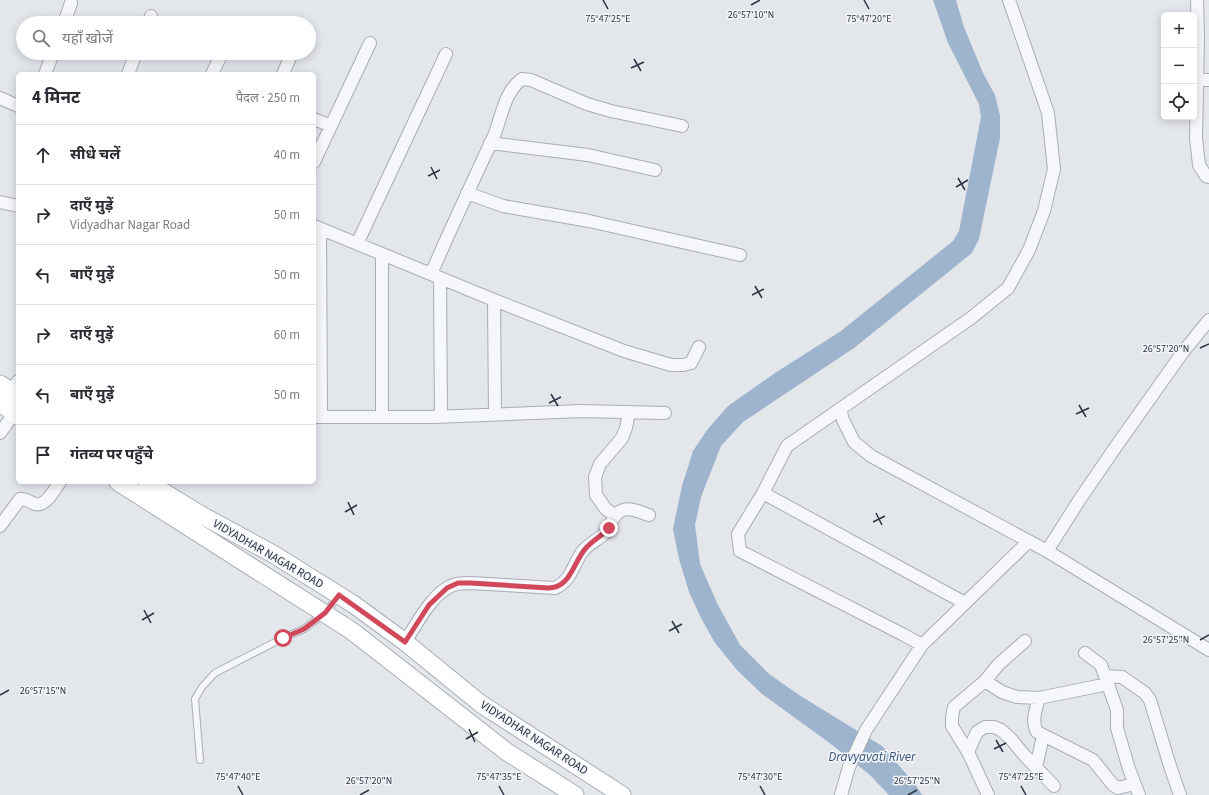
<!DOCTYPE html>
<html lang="hi">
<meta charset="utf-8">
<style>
body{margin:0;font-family:"Source Sans 3","Noto Sans Devanagari",sans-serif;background:#f2f2f3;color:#2b2b33}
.controls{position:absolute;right:12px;top:12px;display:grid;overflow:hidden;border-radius:6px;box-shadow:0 2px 10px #0003}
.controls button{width:36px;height:36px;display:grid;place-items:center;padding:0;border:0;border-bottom:1px solid #e1e1e2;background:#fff;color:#2b2b33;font:20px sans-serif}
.stop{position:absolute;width:12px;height:12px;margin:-9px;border:3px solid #d1485b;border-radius:50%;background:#fff}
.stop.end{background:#d1485b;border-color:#fff;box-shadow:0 1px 4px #0008}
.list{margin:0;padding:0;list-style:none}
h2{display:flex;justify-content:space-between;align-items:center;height:52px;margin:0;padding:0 16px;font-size:17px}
h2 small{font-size:13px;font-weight:400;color:#7c7c81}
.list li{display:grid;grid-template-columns:26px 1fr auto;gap:12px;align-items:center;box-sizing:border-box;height:60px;padding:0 16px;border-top:1px solid #e1e1e2}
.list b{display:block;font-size:15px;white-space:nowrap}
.list p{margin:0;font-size:13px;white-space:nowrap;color:#7c7c81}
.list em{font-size:13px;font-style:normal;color:#7c7c81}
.icon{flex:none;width:22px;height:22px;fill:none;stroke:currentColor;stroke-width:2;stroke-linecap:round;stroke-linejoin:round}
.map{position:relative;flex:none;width:1209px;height:795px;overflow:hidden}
.search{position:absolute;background:#fff;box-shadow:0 2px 10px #0003;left:16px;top:16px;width:300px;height:44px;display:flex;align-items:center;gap:10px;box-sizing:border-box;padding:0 14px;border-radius:22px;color:#7c7c81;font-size:15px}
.panel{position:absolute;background:#fff;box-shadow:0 2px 10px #0003;left:16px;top:72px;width:300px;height:412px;border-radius:6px}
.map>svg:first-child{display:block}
.water{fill:#9eb4cc}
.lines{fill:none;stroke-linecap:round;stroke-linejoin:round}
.lane-casing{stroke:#a8adb6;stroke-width:8}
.street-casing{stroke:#a8adb6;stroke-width:14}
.secondary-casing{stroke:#a8adb6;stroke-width:19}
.lane{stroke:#f6f7fa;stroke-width:6}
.street{stroke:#f6f7fa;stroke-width:12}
.secondary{stroke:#fff;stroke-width:17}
.route{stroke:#d1485b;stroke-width:5}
.ticks{fill:none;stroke:#2a3444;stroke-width:1.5}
.labels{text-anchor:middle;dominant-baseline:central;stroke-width:3;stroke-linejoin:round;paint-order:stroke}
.street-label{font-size:12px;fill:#2a3444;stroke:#f3f5f9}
.water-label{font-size:13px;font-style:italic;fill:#335279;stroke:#f3f5f9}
.ticks-label{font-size:10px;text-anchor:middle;fill:#2a3444;stroke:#f3f5f9;stroke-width:3;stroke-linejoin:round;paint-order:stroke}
</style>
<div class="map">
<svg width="1209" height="795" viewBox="0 0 1209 795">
<rect width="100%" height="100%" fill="#e3e6eb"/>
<!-- water -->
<path class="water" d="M933,0H956L964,27L983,73L995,95L1000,116V138L979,239L972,253L854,348L743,422L721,446L701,497L695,525L700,564L717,603L740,645L769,674L799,695L882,746L915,784L922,795H889L870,775L831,744L762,694L737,670L715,643L701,618L689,592L679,559L673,529L682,486L693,451L707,430L728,406L775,373L841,331L953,241L959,231L981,117L979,104L948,43Z"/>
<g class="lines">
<!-- lane casing -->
<g class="lane-casing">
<path id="lane" d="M200,760L195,699L202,687L215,673L283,638L304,629L325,613L338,597"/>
</g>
<!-- street casing -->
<g class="street-casing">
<path id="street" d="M1197,0L1198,35L1196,138L1199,165L1206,176L1209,177
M64,23L71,3
M149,23L151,16
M45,74L53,53
M128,74L136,53
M212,74L222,53
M283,74L292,53
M1197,80H1209
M0,98L18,106
M314,119L331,126
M490,143L588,155L655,170
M314,162L370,43
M467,193L503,206L589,221L740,255
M0,202L18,206
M314,226L494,300L624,351L671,365H683L691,363L699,347
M320,229L321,417
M357,244L446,54
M431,274C451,228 472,183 493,138C502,118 503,93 522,79L531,80L587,104L611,111L682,126
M440,278L441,417
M494,300L495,414
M10,391L18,381
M840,409L843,420L854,442L871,456L1047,551L1209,650
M314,417H433L582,411L665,413
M382,417V254
M0,433L18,408
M763,493L965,603
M615,516L605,508L596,495L595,477L600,464L622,438L626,428L629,412
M0,526L20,499C26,498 29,502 35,504C46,507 54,490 60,482
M1047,551L1080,499L1117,445L1183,352L1209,320
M405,642C416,625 430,598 447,588C454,583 463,583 471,583L555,588C571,581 573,565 582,552C589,543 600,539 606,532C610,527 611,521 615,516C624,504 637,511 649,515
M922,645L904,635L740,551L738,534L763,493L787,446L971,318L1008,288L1029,250L1044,211L1054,169L1048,113L1009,0
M1085,653L1101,665L1105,676L1117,710V728L1129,769L1139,795
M1105,676L1122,677L1145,693L1150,700L1170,766L1180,795
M985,681L1002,692L1017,697L1039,698L1108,684
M1039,698C1036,709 1031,721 1037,732L1093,760L1113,785L1118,788L1134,784
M968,752L977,732L985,727H994L1001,730L1011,739L1025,756L1054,786
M1036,767L1043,736
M841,795L849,767L866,730L922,645L1029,541
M988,795L968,752L952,726V717L954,707L985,681L998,665L1025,641"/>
</g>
<!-- secondary casing -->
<g class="secondary-casing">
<path id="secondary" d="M0,384L18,396
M0,403L18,416
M118,482L352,631L507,752L575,795
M147,482L203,516L273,554L353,604L405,642L481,704L622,795"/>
</g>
<!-- lane -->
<use href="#lane" class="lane"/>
<!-- street -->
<use href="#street" class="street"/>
<!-- secondary -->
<use href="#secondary" class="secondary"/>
</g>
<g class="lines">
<!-- route -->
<path class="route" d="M283,638L304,629L325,613L339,595L405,642L429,605L447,588L458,583H471L548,588C571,588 573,562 586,548C593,540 602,536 609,528"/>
</g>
<!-- ticks -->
<path class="ticks" d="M603,0L608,9M864,0L869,9M751,5L760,0M634,59L641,71M631,68L644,62M431,167L437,179M428,176L440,170M958,178L965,190M956,187L968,180M755,286L762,298M752,295L764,289M1200,348L1209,344M551,394L558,406M549,403L561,397M1079,405L1086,417M1076,414L1089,408M348,502L354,515M345,512L357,505M876,513L882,525M873,522L885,516M144,610L151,623M142,620L154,613M672,621L679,633M669,631L682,624M1200,640L1209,635M0,695L9,690M469,729L475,742M466,739L478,732M996,740L1003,752M994,749L1006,743M238,786L243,795M499,786L504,795M760,786L765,795M1021,786L1026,795M360,795L369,790M908,795L917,790"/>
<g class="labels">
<!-- street labels -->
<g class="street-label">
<text transform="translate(268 554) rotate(30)">VIDYADHAR NAGAR ROAD</text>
<text transform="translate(534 738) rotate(33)">VIDYADHAR NAGAR ROAD</text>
</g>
<!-- water labels -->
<g class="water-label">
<text x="872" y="757">Dravyavati River</text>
</g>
</g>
<g class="ticks-label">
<text x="751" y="18">26°57'10"N</text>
<text x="608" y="22">75°47'25"E</text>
<text x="869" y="22">75°47'20"E</text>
<text x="1166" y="352">26°57'20"N</text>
<text x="1166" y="643">26°57'25"N</text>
<text x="43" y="694">26°57'15"N</text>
<text x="238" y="780">75°47'40"E</text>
<text x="499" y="780">75°47'35"E</text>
<text x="760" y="780">75°47'30"E</text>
<text x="1021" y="780">75°47'25"E</text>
<text x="369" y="784">26°57'20"N</text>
<text x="917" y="784">26°57'25"N</text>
</g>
</svg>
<div class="controls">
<button>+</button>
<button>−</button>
<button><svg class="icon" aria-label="locate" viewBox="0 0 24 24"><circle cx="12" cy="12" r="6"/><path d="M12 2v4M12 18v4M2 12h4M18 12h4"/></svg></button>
</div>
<div class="stop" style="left:283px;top:638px"></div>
<div class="stop end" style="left:609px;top:528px"></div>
<div class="search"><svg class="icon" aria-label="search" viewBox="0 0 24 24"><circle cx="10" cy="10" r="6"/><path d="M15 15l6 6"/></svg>यहाँ खोजें</div>
<section class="panel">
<h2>4 मिनट<small>पैदल · 250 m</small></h2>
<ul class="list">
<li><svg class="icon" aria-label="ahead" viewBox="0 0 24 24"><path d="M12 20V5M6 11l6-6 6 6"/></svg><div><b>सीधे चलें</b></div><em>40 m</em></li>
<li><svg class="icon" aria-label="right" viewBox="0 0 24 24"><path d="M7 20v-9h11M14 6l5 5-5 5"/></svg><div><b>दाएँ मुड़ें</b><p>Vidyadhar Nagar Road</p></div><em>50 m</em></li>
<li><svg class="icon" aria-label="left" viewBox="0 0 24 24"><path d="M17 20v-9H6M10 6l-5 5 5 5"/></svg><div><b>बाएँ मुड़ें</b></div><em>50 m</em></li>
<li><svg class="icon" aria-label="right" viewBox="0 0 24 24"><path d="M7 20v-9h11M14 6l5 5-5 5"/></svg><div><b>दाएँ मुड़ें</b></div><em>60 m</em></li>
<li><svg class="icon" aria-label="left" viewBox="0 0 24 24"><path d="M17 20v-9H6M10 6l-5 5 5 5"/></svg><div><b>बाएँ मुड़ें</b></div><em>50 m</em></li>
<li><svg class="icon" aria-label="arrive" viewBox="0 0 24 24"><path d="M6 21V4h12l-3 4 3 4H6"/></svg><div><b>गंतव्य पर पहुँचे</b></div></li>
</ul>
</section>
</div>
